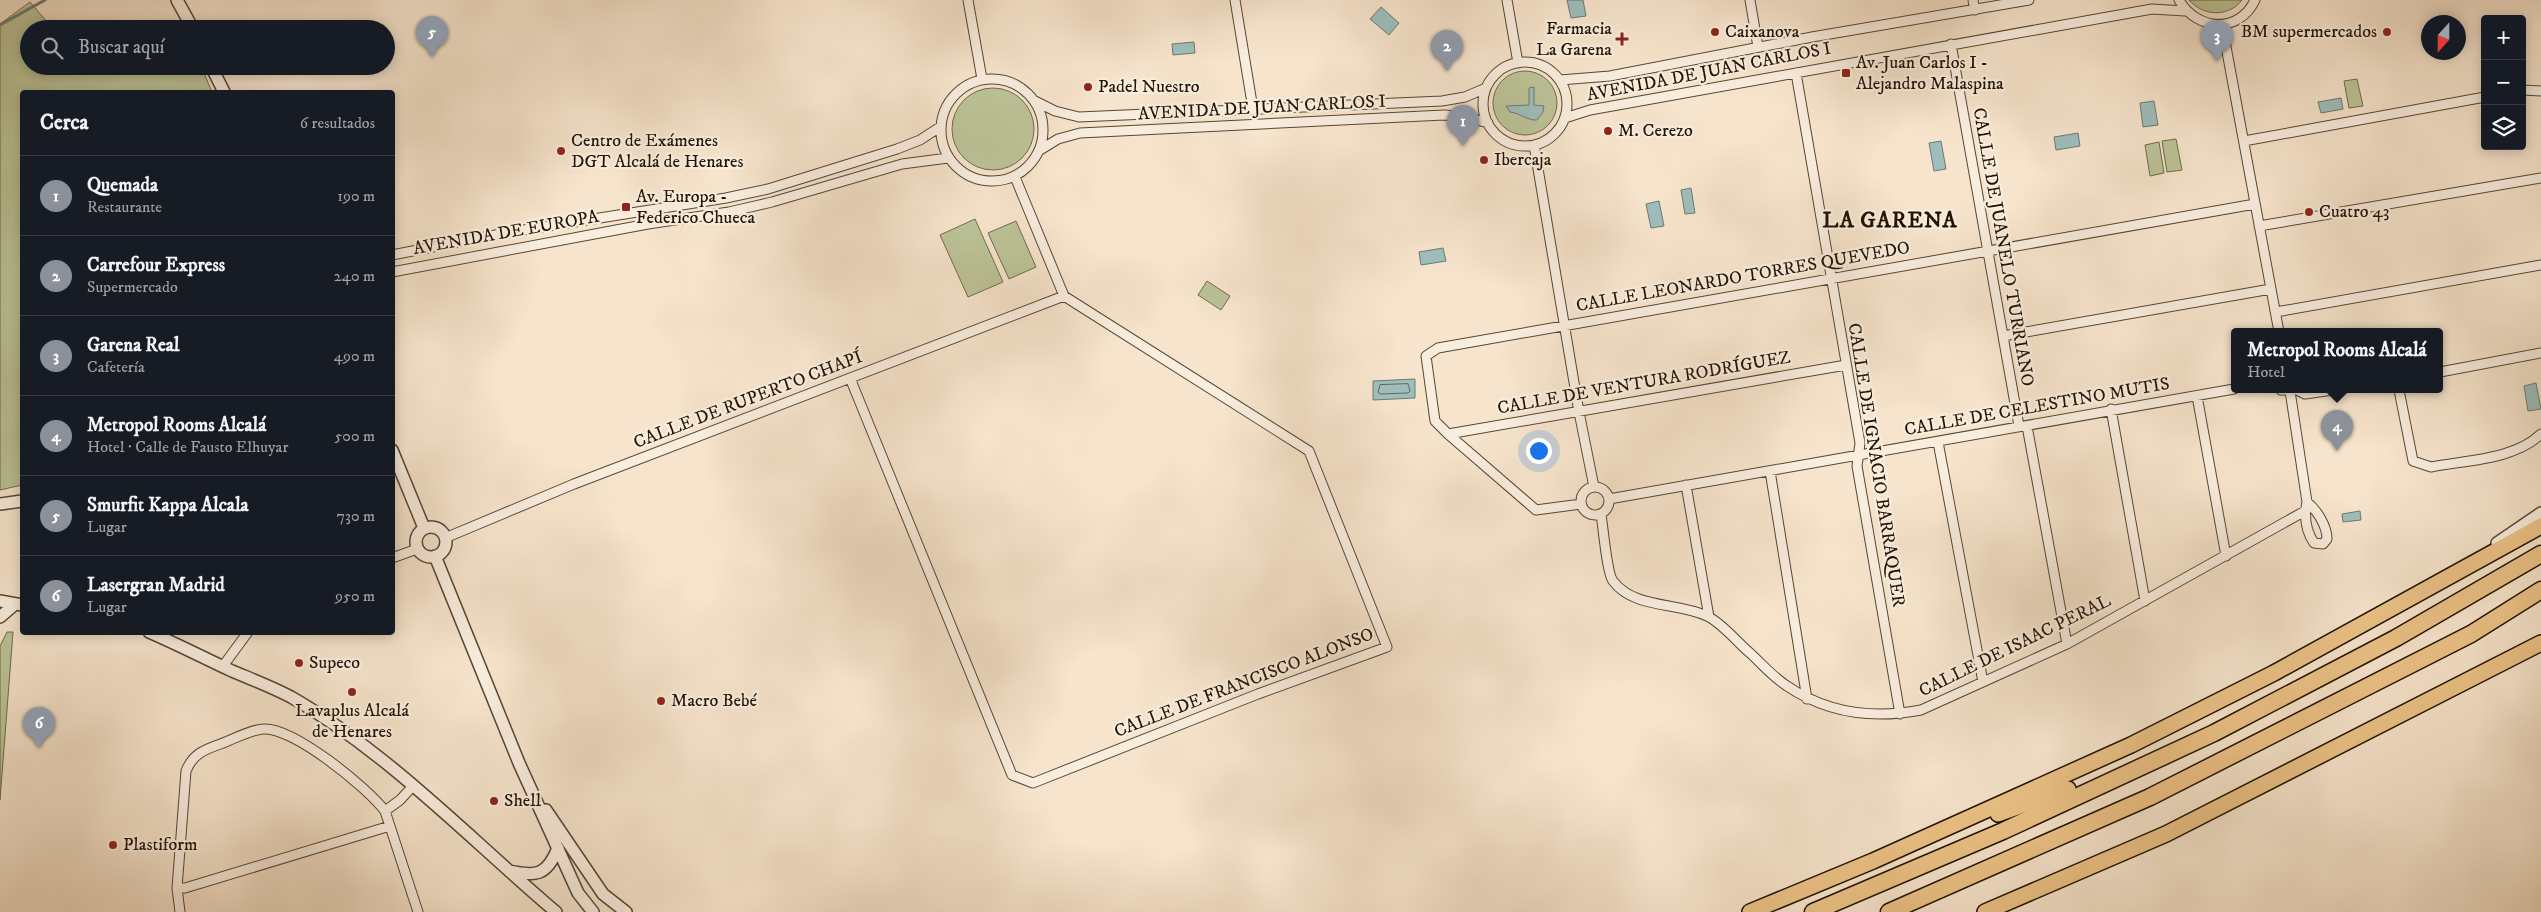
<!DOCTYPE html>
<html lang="es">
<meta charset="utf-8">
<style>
body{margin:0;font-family:"IM FELL DW Pica",serif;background:#242831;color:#f1f3f6}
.controls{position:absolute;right:15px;top:15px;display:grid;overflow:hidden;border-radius:5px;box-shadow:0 2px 12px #0003}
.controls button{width:45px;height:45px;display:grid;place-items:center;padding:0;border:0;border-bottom:1px solid #363941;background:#171b24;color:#f1f3f6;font:25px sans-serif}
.compass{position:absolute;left:2421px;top:15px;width:45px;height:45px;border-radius:50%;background:#171b24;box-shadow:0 2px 12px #0003;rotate:201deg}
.you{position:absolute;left:1538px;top:450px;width:18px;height:18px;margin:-12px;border:4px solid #fff;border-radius:50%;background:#1a73e8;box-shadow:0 0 0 8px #1a73e833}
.badge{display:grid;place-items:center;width:32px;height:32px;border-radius:50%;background:#8c9099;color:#fff;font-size:16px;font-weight:700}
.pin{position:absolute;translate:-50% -41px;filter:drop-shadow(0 1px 2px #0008)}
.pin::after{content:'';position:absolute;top:26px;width:18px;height:15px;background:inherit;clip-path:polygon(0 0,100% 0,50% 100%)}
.popup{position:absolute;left:2231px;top:328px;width:212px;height:65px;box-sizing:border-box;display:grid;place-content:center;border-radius:5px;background:#171b24;filter:drop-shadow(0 1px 4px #0005);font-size:16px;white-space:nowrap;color:#9ea1a6}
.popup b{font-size:19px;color:#f1f3f6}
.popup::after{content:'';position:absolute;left:50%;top:100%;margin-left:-10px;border:10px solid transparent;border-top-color:#171b24}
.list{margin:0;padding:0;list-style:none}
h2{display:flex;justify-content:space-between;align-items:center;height:65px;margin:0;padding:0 20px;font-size:21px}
h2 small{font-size:16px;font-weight:400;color:#9ea1a6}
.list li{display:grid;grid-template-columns:32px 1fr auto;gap:15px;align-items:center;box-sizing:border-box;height:80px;padding:0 20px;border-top:1px solid #363941}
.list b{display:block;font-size:19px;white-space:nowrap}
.list p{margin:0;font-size:16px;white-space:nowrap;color:#9ea1a6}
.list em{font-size:16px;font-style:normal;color:#9ea1a6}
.icon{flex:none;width:28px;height:28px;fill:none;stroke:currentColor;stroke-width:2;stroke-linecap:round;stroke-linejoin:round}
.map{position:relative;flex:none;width:2541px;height:912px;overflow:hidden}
.search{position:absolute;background:#171b24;box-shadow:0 2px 12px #0003;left:20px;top:20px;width:375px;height:55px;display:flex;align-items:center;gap:12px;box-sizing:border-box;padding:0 18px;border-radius:28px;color:#9ea1a6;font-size:19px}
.panel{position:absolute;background:#171b24;box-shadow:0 2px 12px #0003;left:20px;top:90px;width:375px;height:545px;border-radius:5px}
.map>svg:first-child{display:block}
.green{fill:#bcc498;stroke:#6e6c4d}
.water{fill:#9ebebd;stroke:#6c7a72}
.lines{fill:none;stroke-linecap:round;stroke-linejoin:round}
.shore{stroke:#606860;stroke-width:1}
.stream{stroke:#6c7a72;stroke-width:3}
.minor-casing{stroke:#564734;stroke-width:11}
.tertiary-casing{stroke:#564734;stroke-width:14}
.trunk-casing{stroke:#211302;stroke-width:18}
.motorway-casing{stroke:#211302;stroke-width:19}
.minor{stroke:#f9edde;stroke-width:9}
.tertiary{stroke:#f9edde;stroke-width:11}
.trunk{stroke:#ebc286;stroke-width:15}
.motorway{stroke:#ebc286;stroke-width:16}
.poi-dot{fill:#8f2418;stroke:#f9edde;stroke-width:2}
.labels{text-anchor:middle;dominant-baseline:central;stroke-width:4.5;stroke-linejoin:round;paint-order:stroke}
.poi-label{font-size:18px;fill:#211302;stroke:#f9edde;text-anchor:start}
.street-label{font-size:18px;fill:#211302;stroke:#f9edde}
.district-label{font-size:22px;font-weight:bold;letter-spacing:1px;fill:#211302;stroke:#f9edde}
</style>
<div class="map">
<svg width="2541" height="912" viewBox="0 0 2541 912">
<rect width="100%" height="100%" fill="#f6e4cc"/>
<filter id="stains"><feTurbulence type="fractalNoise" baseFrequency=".004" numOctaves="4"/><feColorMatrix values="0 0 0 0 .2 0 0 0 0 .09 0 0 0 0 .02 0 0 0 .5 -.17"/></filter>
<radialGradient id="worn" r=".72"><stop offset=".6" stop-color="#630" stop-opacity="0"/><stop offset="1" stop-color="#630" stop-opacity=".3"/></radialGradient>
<!-- green -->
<path class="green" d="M2189,0H2242C2228,18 2203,16 2189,0Z
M30,2L53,29H29V66H201L212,92H22V485L0,490V24Z
M1493 103a32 32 0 1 1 64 0a32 32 0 1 1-64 0Z
M2357,79L2363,106L2349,108L2344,81Z
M952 129a41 41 0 1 1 82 0a41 41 0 1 1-82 0Z
M2176,139L2182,170L2167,172L2162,141Z
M2159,142L2164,173L2150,176L2145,145Z
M975,219L1003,282L968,297L940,235Z
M1016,221L1036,267L1009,279L988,233Z
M1207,281L1230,296L1221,310L1198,295Z
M7,632H13L0,800V646Z"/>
<!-- water -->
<path class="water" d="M1567,0H1583L1586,16L1571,18Z
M1381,7L1399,23L1389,35L1370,19Z
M1194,42L1195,53L1173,55L1172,44Z
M1534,87V105L1544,106L1543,112L1537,120C1528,121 1520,113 1510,112L1506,106L1529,105V88Z
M2341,98L2343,109L2321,113L2318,102Z
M2154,101L2158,125L2143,127L2140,103Z
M2078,133L2080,146L2056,150L2054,137Z
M1941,141L1946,169L1934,171L1929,143Z
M1691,188L1695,213L1685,214L1681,190Z
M1659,201L1664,226L1651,228L1646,204Z
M1443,248L1446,261L1421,265L1419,252Z
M1415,379V398L1373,400V381Z
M2536,383L2541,409L2528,411L2524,386Z
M2360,511L2361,520L2343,522L2342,514Z"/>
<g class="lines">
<!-- shore -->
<path class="shore" d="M1408,384L1410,391L1408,393L1380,394L1378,392L1380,385Z"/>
<!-- stream -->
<path class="stream" d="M0,25L45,0"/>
<!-- minor casing -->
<g class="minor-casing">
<path id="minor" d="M968,0L982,79
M1235,0L1253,109
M1507,0L1518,63
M1750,0L1758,47
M1973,0L1975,10
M2179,0C2197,31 2239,34 2255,0
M2222,25L2279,332
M1951,44L2019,426
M1483 104a42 42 0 1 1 84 0a42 42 0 1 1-84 0Z
M1796,73L1860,443L1857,466L1900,714
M941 130a51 51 0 1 1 102 0a51 51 0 1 1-102 0Z
M1560,80L1610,76L1812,37L2029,0
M2522,90L2541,91
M1035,101L1055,111L1079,117L1442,101L1465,97L1486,88
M1565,118L1590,110L2152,9L2185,11
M2244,141L2485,97
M1534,145L1579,412L1594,487
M1040,150L1058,139L1080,133L1444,115L1467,117L1488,123
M2259,226L2541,178
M392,255L511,232L726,198L768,189L897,149L920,140L940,127
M392,272L648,224L729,212L772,202L902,164L948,158
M2276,312L2541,265
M2003,336L2271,289
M2440,372L2541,353
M850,378L1012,775L1033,783L1258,694L1387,647L1309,451L1064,296L1015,177
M2281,390H2293
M2297,390L2305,394L2333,390
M2399,390L2413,461L2431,467C2467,460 2514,460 2541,434
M2290,391L2307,502C2304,516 2306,531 2314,543L2323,544L2327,539C2327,526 2317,510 2307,502
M2197,396L2226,556
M2111,409L2145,601
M2027,426L2067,644
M1448,434L1846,365
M1938,442L1983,682
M1770,471L1807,699
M1686,485L1709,617
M1581 501a14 14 0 1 1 28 0a14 14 0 1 1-28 0Z
M1609,499L2234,389
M1581,504L1536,510L1448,434L1435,421L1426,356L1438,348L2255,204
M1601,514C1603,526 1607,574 1613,581C1634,609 1677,602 1707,616C1722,623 1737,642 1750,653C1762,664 1773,677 1787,686C1827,713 1874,719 1921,710L2067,644L2305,511
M445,538L574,484L1064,296
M392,558L417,549
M223,666L248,632
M385,811L400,800L413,786
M177,888H185L390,826
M180,912L177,888L186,771C193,753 206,749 223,743C236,738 250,730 263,729C292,726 368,788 385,811L418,912"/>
</g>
<!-- tertiary casing -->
<g class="tertiary-casing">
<path id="tertiary" d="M177,0L193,29
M211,66L224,92
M392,450L424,528
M0,504L22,501
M416 542a15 15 0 1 1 30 0a15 15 0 1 1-30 0Z
M2497,543L2541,513
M435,556L519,763L578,893L593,912
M0,601L22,605
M0,617L14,605
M149,632C177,644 204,658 232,671C251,679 272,687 291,697C390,754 470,839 556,912
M546,810L603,894L626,912
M509,871C537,877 547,875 558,848"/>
</g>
<!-- trunk casing -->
<g class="trunk-casing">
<path id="trunk" d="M1998,814L2068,789
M1750,912L1873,861L2131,745L2274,673L2541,526
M1985,912L2166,834L2541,643"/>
</g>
<!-- motorway casing -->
<g class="motorway-casing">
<path id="motorway" d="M1813,912L2003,831L2214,733L2396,638L2541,554
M1889,912L2150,797L2471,634L2541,590"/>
</g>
<!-- minor -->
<use href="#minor" class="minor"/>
<!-- tertiary -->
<use href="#tertiary" class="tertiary"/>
<!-- trunk -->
<use href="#trunk" class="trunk"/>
<!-- motorway -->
<use href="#motorway" class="motorway"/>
</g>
<!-- markers -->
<g class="poi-dot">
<circle cx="1715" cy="32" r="5"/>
<circle cx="2387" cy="32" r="5"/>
<path d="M1619.5 31.5h5v5h5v5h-5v5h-5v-5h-5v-5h5z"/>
<rect x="1841" y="68" width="10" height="10" rx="2.5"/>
<circle cx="1088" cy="87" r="5"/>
<circle cx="1608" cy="131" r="5"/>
<circle cx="561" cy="151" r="5"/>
<circle cx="1484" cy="160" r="5"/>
<rect x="621" y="202" width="10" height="10" rx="2.5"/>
<circle cx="2309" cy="212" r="5"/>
<circle cx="299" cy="663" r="5"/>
<circle cx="352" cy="692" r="5"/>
<circle cx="661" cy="701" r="5"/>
<circle cx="494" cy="801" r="5"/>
<circle cx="113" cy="845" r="5"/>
</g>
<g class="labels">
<!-- poi labels -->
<g class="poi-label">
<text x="1612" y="29" text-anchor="end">Farmacia<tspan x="1612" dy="21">La Garena</tspan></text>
<text x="1725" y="32">Caixanova</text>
<text x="2377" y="32" text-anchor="end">BM supermercados</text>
<text x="1856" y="63">Av. Juan Carlos I -<tspan x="1856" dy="21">Alejandro Malaspina</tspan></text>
<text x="1098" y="87">Padel Nuestro</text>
<text x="1618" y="131">M. Cerezo</text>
<text x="571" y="141">Centro de Exámenes<tspan x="571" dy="21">DGT Alcalá de Henares</tspan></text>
<text x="1494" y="160">Ibercaja</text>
<text x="636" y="197">Av. Europa -<tspan x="636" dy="21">Federico Chueca</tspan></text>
<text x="2319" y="212">Cuatro 43</text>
<text x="309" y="663">Supeco</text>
<text x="671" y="701">Macro Bebé</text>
<text x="352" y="711" text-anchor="middle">Lavaplus Alcalá<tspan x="352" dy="21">de Henares</tspan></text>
<text x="504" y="801">Shell</text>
<text x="123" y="845">Plastiform</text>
</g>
<!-- street labels -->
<g class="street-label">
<text transform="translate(1709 72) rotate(-11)">AVENIDA DE JUAN CARLOS I</text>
<text transform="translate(1262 108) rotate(-3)">AVENIDA DE JUAN CARLOS I</text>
<text transform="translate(506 233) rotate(-10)">AVENIDA DE EUROPA</text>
<text transform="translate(2003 247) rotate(80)">CALLE DE JUANELO TURRIANO</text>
<text transform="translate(1743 277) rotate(-10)">CALLE LEONARDO TORRES QUEVEDO</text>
<text transform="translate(1644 383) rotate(-10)">CALLE DE VENTURA RODRÍGUEZ</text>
<text transform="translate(748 400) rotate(-21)">CALLE DE RUPERTO CHAPÍ</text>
<text transform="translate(2037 407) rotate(-10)">CALLE DE CELESTINO MUTIS</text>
<text transform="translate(1876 465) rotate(81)">CALLE DE IGNACIO BARRAQUER</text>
<text transform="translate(2015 646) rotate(-26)">CALLE DE ISAAC PERAL</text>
<text transform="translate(1244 683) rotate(-21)">CALLE DE FRANCISCO ALONSO</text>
</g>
<!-- district labels -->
<g class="district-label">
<text x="1890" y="220">LA GARENA</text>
</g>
</g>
<rect width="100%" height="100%" filter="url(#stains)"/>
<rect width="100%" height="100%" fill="url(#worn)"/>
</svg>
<div class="controls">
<button>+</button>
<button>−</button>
<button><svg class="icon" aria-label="layers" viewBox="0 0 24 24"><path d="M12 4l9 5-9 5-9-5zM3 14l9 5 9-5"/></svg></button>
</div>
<svg class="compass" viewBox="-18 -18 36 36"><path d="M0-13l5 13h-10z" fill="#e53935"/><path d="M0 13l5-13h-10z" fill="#9ea1a6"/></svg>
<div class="you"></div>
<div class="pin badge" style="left:1463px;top:146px">1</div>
<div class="pin badge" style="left:1447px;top:71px">2</div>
<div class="pin badge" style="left:2217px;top:61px">3</div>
<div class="pin badge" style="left:2337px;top:451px">4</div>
<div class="popup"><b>Metropol Rooms Alcalá</b>Hotel</div>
<div class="pin badge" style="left:432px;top:57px">5</div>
<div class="pin badge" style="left:39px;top:748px">6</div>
<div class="search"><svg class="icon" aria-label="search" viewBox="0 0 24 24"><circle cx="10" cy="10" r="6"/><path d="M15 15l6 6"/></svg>Buscar aquí</div>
<section class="panel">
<h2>Cerca<small>6 resultados</small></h2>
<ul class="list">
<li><span class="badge">1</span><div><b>Quemada</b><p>Restaurante</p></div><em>190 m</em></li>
<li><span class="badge">2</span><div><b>Carrefour Express</b><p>Supermercado</p></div><em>240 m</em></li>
<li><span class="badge">3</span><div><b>Garena Real</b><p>Cafetería</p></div><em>490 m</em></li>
<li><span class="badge">4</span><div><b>Metropol Rooms Alcalá</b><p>Hotel · Calle de Fausto Elhuyar</p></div><em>500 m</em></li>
<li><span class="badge">5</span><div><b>Smurfit Kappa Alcala</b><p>Lugar</p></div><em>730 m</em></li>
<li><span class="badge">6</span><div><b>Lasergran Madrid</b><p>Lugar</p></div><em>950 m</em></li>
</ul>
</section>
</div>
